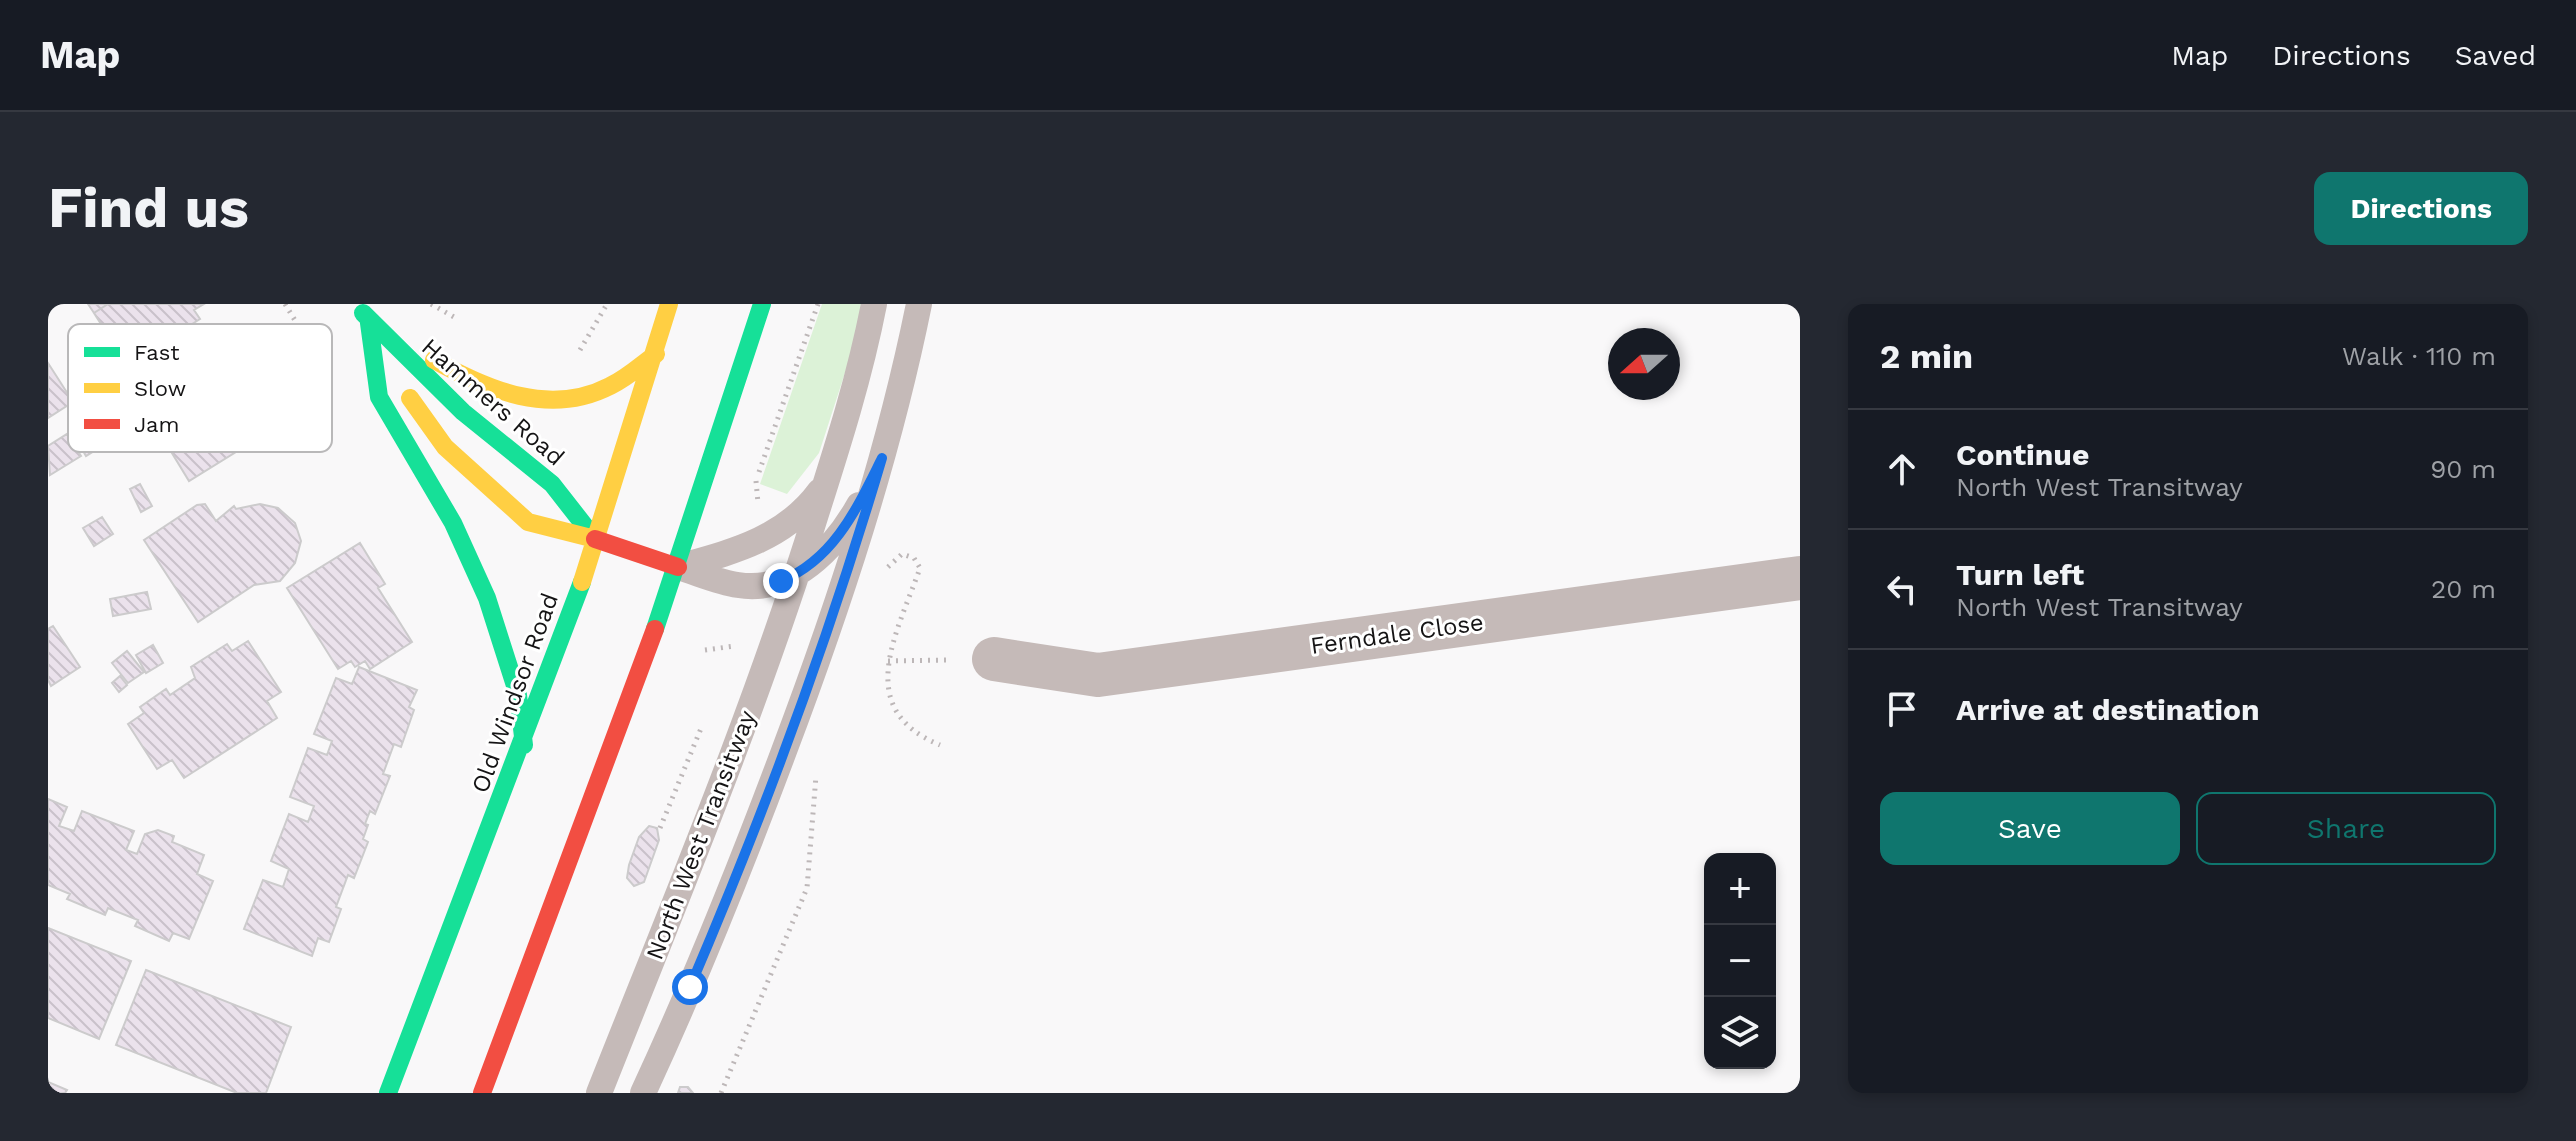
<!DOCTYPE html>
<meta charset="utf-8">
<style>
body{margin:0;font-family:"Work Sans",sans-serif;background:#242831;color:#f1f3f6}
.controls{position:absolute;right:24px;bottom:24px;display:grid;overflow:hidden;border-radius:16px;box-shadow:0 4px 12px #0003}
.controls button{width:72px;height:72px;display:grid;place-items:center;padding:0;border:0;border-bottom:2px solid #363941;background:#171b24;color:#f1f3f6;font:40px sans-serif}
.compass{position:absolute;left:1560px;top:24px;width:72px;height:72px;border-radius:50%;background:#171b24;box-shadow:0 4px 12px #0003;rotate:249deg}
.stop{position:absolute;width:24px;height:24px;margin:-18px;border:6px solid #1a73e8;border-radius:50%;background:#fff}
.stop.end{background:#1a73e8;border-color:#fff;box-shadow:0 2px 8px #0008}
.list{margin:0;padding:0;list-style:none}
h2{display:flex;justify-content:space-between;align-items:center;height:104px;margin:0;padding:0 32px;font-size:34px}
h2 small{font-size:26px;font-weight:400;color:#9ea1a6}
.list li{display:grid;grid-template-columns:52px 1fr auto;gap:24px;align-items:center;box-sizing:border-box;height:120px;padding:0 32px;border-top:2px solid #363941}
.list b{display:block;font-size:30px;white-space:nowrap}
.list p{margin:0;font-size:26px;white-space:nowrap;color:#9ea1a6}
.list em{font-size:26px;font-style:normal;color:#9ea1a6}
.actions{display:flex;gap:16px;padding:24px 32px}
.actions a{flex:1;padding:18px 0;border:2px solid #0f766e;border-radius:16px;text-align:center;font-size:28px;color:#0f766e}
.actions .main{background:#0f766e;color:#fff}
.icon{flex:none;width:44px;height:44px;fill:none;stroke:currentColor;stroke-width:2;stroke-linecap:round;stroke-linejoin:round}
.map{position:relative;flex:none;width:1752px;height:789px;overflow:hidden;border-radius:16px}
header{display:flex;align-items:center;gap:48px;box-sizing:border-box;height:112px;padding:0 40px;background:#171b24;border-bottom:2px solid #363941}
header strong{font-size:38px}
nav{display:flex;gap:44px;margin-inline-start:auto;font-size:28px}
.intro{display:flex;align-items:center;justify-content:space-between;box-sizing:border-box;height:192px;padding:0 48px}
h1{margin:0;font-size:56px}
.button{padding:20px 36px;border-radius:16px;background:#0f766e;color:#fff;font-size:28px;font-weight:700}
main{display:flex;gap:48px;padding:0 48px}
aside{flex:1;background:#171b24;border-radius:16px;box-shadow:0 4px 12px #0003}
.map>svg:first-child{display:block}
.grass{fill:#dcf2d7}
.building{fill:url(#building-back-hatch);stroke:#cccbcc;stroke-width:2}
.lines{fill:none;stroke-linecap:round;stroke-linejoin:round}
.path{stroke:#bdb7b8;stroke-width:5;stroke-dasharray:2 6;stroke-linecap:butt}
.lane{stroke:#c5bab8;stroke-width:26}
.street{stroke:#c5bab8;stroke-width:44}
.fast{stroke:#16e098;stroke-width:18}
.slow{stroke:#ffcf43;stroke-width:18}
.jam{stroke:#f24e42;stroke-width:18}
.route{stroke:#1a73e8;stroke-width:10}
.labels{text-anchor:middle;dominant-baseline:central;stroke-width:6;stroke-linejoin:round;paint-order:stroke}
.street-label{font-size:24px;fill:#151415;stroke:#fff}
.key{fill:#fff;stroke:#b9b8b9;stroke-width:2}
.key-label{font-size:22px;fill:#151415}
</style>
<header>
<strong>Map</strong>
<nav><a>Map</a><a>Directions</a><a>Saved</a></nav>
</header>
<div class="intro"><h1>Find us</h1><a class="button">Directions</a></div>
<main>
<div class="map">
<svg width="1752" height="789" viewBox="0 0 1752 789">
<defs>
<pattern id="building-back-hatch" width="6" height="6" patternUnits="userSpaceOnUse" patternTransform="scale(2)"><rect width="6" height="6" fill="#ebe2ec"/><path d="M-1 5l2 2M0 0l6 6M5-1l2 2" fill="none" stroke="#c9c1ca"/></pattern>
</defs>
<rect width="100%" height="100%" fill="#f9f8f9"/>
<!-- grass -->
<path class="grass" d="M774,0H813L807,38L771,149L739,190L712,180Z"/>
<!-- building -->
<path class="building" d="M40,0H60L46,9Z
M60,0H156L146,6L152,15L79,61L46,9Z
M170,36L196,78L191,81L201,97L211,91L230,122L141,177L85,85Z
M0,59L25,98L0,114Z
M37,122L51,144L38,152L25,129Z
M19,130L33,152L2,171L0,142Z
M92,180L104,202L93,208L82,185Z
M157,200L168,217L186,202L188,205L212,200L230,204L247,219L253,237L247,259L232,277L206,281L150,318L96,236L149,201Z
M54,213L65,230L46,242L35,224Z
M312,239L337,280L330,284L364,338L322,365L317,357L307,363L303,357L290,365L239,284Z
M99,288L103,305L65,312L62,295Z
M5,322L32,363L3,382L0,376V325Z
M200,337L233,388L219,397L229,414L136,474L124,456L109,465L80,420L96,409L92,403L118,385L122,391L147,374L143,363L179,340L184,347Z
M105,341L115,359L98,369L88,351Z
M79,347L96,368L80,379L64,359Z
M311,363L369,386L361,403L366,406L353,443L346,440L335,470L342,472L327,510L322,507L317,520L320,521L315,535L320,538L306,574L300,571L288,603L293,605L281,638L270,634L264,652L196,625L215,576L235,583L241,565L223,557L241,510L260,518L266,502L242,493L260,444L279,451L284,437L266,430L288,374L304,380Z
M72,372L79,381L71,388L64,379Z
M0,495L19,503L11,522L26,527L34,507L86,527L78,546L89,550L97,530L110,526L126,532L124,538L156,551L149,570L165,577L141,635L125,629L121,637L87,622L90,616L60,604L57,611L19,595L22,590L0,581Z
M601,522L609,524L611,536L596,578L586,582L579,574L581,561L591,533Z
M0,624L83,657L51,735L0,714Z
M98,666L243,723L218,789H189L68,741Z
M0,778L19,786L17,789H0Z
M632,783H640L645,789H630Z"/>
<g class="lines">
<!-- path -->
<path class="path" d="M237,0L281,72
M383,0L406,13
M532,46L559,0
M711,168L770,0
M708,177L710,199
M840,263L854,250L866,254L872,264C849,330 804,405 892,441
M657,346L687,342
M840,357L903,356
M612,524L654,422
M673,789L759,584L768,472"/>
<!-- lane -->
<path class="lane" d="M630,263C650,269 670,278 690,281C744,290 787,244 811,201
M630,263C684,248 737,235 772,187
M551,789C627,597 707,407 768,210C790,141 812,72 826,0
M595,789C647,677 693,562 736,447C791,301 840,153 871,0"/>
<!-- street -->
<path class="street" d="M946,355L1050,371L1752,274"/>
<!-- fast -->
<path class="fast" d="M315,9L415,108L504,180L547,235
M321,19L331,93L405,219L439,294L470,391L476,441
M607,325L714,0
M340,789L534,278"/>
<!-- slow -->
<path class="slow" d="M386,56C440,86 502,113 562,82C579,74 593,61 608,50
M362,94L397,143L480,218L547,235
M534,278L621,0"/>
<!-- jam -->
<path class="jam" d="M547,235L630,263
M434,789L607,325"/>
</g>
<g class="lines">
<!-- route -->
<path class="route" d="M642,683C716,510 781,334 834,154C810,202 787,255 733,277"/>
</g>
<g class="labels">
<!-- street labels -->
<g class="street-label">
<text transform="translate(445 98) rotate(41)">Hammers Road</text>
<text transform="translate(1349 330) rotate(-8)">Ferndale Close</text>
<text transform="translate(467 389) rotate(-70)">Old Windsor Road</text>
<text transform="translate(653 531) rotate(-69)">North West Transitway</text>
</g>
</g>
<!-- legend -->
<rect x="20" y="20" width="264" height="128" rx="12" class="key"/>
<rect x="36" y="43" width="36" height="10" fill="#16e098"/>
<rect x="36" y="79" width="36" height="10" fill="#ffcf43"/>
<rect x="36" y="115" width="36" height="10" fill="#f24e42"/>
<g class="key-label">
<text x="86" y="56">Fast</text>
<text x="86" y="92">Slow</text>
<text x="86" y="128">Jam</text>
</g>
</svg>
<div class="controls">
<button>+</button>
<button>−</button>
<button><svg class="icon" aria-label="layers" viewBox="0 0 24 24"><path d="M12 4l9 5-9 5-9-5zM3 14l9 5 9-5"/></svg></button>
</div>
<svg class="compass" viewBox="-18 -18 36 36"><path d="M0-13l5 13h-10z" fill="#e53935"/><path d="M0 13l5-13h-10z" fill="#9ea1a6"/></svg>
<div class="stop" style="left:642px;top:683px"></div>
<div class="stop end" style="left:733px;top:277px"></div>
</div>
<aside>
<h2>2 min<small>Walk · 110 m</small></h2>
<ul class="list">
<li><svg class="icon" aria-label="ahead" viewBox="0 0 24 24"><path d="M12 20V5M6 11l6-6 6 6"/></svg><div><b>Continue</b><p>North West Transitway</p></div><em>90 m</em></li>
<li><svg class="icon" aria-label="left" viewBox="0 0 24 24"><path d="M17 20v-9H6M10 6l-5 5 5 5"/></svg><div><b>Turn left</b><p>North West Transitway</p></div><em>20 m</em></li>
<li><svg class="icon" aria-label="arrive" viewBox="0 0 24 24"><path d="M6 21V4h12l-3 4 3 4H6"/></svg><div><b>Arrive at destination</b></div></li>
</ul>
<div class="actions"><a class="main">Save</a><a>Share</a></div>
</aside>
</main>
